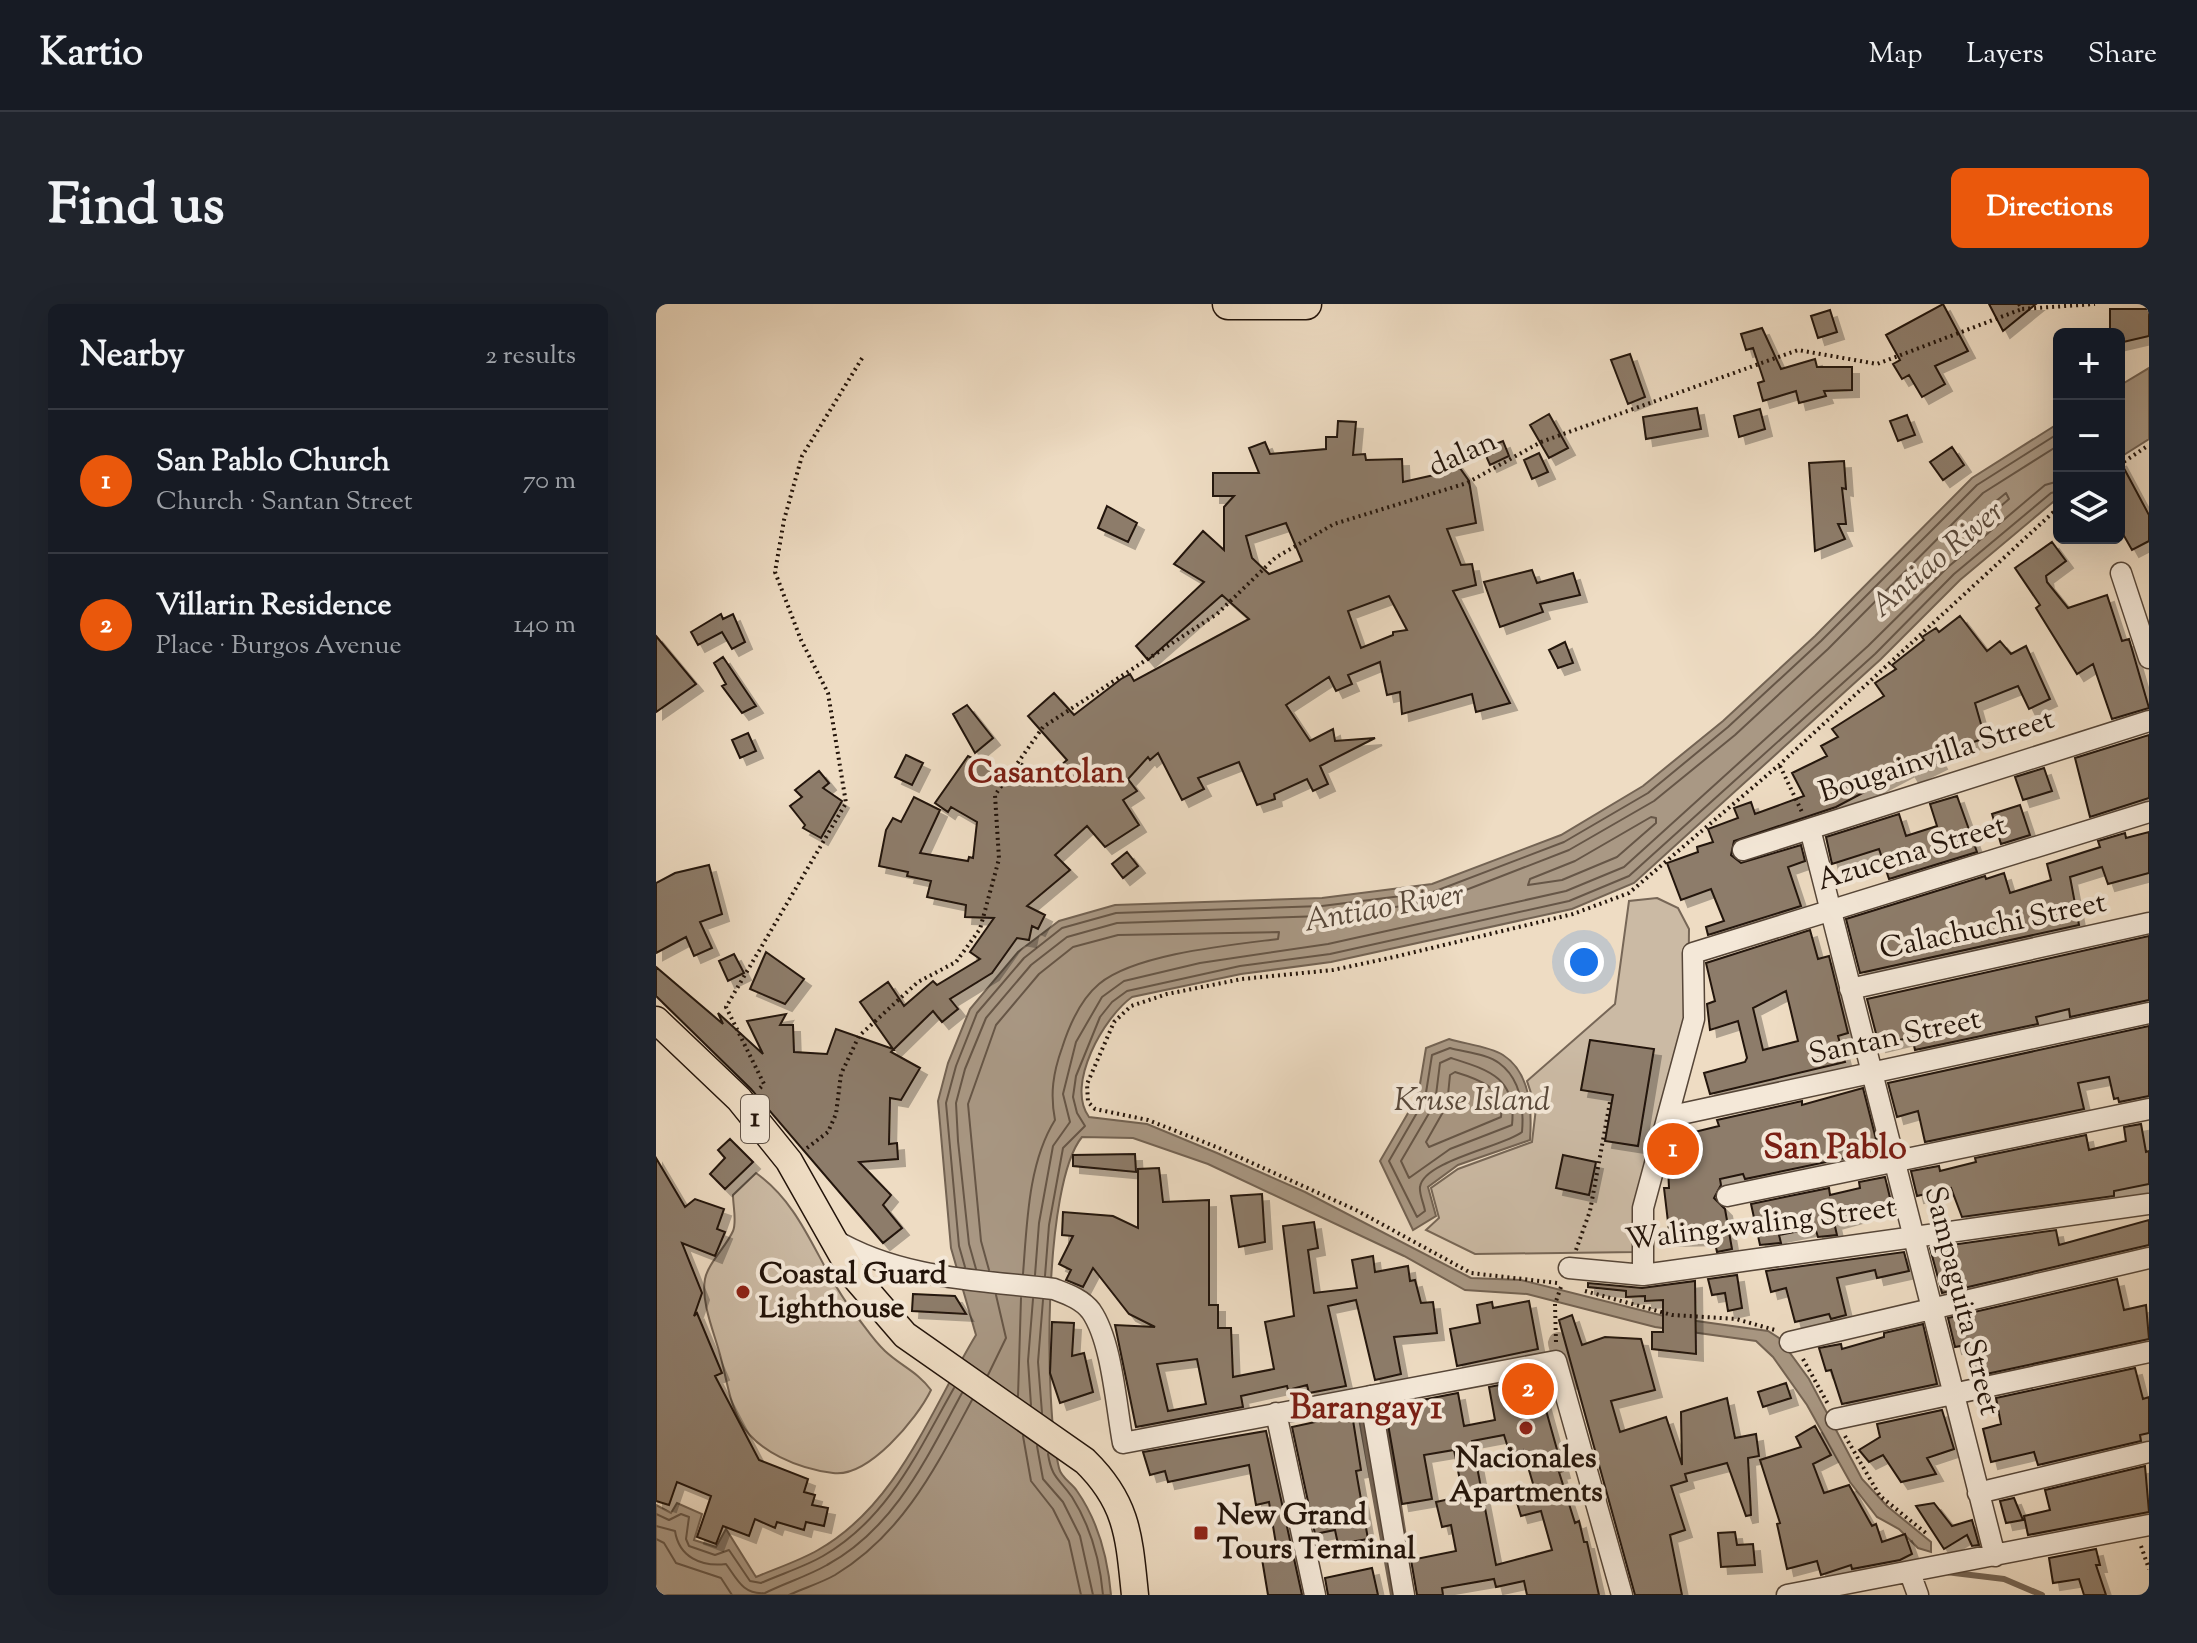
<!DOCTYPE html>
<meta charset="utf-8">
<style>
body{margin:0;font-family:"Sorts Mill Goudy",serif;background:#20242c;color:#f1f3f6}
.controls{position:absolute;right:24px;top:24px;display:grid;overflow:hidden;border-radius:12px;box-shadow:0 8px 32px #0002}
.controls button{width:72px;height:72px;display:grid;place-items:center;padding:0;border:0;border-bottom:2px solid #363941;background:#171b24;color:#f1f3f6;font:40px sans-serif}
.you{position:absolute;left:928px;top:658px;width:28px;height:28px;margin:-20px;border:6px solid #fff;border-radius:50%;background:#1a73e8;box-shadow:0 0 0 12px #1a73e833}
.badge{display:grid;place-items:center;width:52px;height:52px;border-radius:50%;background:#ea580c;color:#fff;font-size:26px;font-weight:700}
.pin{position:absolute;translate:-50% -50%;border:4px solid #fff;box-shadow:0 2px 8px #0006}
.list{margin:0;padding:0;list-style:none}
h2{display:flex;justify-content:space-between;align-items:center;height:104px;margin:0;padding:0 32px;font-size:34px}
h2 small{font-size:26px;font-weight:400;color:#9ea1a6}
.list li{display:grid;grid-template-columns:52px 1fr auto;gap:24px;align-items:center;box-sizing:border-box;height:144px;padding:0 32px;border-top:2px solid #363941}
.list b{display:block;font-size:30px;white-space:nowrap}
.list p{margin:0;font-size:26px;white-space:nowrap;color:#9ea1a6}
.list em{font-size:26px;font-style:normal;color:#9ea1a6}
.icon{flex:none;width:44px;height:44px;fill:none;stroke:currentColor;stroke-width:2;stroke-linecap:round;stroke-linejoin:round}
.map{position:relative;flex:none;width:1493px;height:1291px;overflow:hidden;border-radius:12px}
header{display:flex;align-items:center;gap:48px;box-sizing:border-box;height:112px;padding:0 40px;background:#171b24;border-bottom:2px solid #363941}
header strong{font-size:38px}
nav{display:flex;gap:44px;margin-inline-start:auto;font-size:28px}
.intro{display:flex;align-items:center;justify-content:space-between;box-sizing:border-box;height:192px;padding:0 48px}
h1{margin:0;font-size:56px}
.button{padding:20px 36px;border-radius:12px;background:#ea580c;color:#fff;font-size:28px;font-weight:700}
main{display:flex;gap:48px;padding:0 48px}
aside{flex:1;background:#171b24;border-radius:12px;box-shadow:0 8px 32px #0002}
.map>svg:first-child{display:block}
.green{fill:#cbbaa4;stroke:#776757;stroke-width:2}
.water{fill:#a99884;stroke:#736353;stroke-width:2}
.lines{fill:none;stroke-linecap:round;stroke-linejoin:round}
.shore{stroke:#665647;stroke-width:2}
.stream{stroke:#736353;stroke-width:6}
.canal{stroke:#a99884;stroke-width:22}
.building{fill:#8d7c6a;stroke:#23140a;stroke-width:2;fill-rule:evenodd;filter:url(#shadow)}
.minor-casing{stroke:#564638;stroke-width:23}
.major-casing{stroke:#23140a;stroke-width:29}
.highway-casing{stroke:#23140a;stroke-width:33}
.path{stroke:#23140a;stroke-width:4;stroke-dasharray:2 4;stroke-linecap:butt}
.minor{stroke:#f4e8d8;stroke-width:20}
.major{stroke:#eedcc3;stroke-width:26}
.highway{stroke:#eedcc3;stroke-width:30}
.poi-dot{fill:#8f2418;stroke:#f4e8d8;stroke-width:3}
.labels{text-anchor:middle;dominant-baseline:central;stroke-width:8;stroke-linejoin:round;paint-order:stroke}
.shield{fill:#f4e8d8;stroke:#625448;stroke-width:2}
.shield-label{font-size:28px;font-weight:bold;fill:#23140a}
.street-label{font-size:30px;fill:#23140a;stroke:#f4e8d8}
.poi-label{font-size:30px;font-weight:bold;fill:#23140a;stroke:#f4e8d8;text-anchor:start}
.water-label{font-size:32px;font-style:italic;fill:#59493b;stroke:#f4e8d8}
.neighbourhood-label{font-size:32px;font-weight:bold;fill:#7a1f14;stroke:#f4e8d8}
.quarter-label{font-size:34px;font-weight:bold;fill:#7a1f14;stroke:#f4e8d8}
</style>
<header>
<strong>Kartio</strong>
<nav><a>Map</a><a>Layers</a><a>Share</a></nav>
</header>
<div class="intro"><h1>Find us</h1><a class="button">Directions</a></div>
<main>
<aside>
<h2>Nearby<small>2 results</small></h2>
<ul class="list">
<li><span class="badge">1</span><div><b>San Pablo Church</b><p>Church · Santan Street</p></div><em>70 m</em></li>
<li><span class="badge">2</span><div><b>Villarin Residence</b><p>Place · Burgos Avenue</p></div><em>140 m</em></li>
</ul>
</aside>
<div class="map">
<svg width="1493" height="1291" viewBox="0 0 1493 1291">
<defs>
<filter id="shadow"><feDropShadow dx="7" dy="7" stdDeviation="0" flood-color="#0004"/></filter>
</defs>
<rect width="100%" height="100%" fill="#eedcc3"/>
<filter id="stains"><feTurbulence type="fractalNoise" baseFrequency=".0025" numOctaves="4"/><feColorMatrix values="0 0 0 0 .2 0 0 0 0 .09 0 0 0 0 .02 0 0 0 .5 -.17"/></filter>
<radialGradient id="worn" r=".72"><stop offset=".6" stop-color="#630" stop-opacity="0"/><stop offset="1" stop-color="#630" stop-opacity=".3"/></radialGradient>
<!-- green -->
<path class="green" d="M1001,594L1022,604L1033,625L1032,715L980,948L819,950L770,926L783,914L775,884L802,865L876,838L880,804L871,777L959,700L973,597Z
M100,869C150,905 161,962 198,1009C208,1021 217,1036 229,1047C245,1062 262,1068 275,1086C261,1115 212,1174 177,1169C144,1165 100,1148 84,1117C72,1095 70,1070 63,1047C57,1026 45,997 49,975C52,959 70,943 77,927C81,918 77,902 77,891Z"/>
<!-- water -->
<path class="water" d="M1493,64V135L1463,154V82Z
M1403,119V193L1304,276L1225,355L978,579L916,605L675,658L585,670L476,693C448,713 409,781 433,813L491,820L561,849L649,888L815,974L865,976L1012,1013L1112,1027L1123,1034L1153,1075L1206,1175L1231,1202L1275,1238V1248L1262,1244L1243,1225L1221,1213L1194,1178L1151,1101L1117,1053L1100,1037L999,1023L871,990L809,986L748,952L552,860L477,834L426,833C387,880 388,1102 403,1164C405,1174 416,1179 421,1187C442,1217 452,1256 455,1291H0V1201L15,1209L21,1199L46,1210L38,1236L60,1243L70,1225L100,1273C121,1264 143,1257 162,1246C242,1201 275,1105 320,1031L295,944L282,797L292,759L314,705L362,648L403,617L459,601L666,594L776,580L905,531L987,482L1067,417L1159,332L1316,174Z
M793,735C808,740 833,742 847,751C875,769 876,807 874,836L802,861L772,883L780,912L757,926L724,857L762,792L770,744Z"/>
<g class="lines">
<!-- shore -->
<path class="shore" d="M1350,189L1353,195L1316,227L1311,226V221Z
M995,513L1000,514V519L961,553L906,576L872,581L874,575L919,557Z
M794,744C808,748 832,750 843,759C865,775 868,804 866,828C849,842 767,857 764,883C763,890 768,900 769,907L761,913L733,857L769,795L776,751Z
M795,754C833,766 861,774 856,821L794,845L753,874L745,857L779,799L784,759Z
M799,768C822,775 848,783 845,813L773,843L770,838L791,801L794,771Z
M309,963L303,942L290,799L300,762L321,709L368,654L406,624L460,609L666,602L777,588L908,538L992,489L1072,423L1165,337L1321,181L1403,129
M320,965L313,940L302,837L300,799L309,765L330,714L375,661L411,633L461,619L667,612L779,598L913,546L998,497L1079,431L1172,345L1327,189L1403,141
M333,966L325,937L312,800L340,721L383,670L417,643L462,631L623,628L622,635C574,641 479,650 443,680C425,695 413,722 406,744C397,769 394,790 399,816C372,859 371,920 367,970
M379,971L383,919L397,842L414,818L407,790L420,738L446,693L468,677L544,659L672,640L910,587L968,563L1212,342L1292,263L1389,181L1403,177
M389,972L393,921L407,844L429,822L421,809L417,793L420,772L444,713L456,698L471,687L584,662L674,650L913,597L973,572L1219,350L1298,270L1395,189L1403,187
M332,1071L350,1034L340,991
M362,1092L365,994
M375,1101L372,1057L377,995
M386,1109L382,1058L387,996
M367,1132L375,1177L397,1205L413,1237L425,1291
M381,1142L387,1175L407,1198L424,1232L437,1291
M392,1150C396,1175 403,1174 416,1193C435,1223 444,1257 447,1291
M0,1210L13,1216L25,1210L33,1213L30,1235L33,1242L59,1251L73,1246L94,1277L105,1279C125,1270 148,1263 167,1252C233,1214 262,1147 298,1084
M0,1222L19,1227C23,1253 45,1263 70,1260C81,1275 87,1291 109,1289C129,1279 152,1272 171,1261C239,1224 271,1153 306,1089
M0,1235L8,1239L20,1259L65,1274L76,1291
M133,1291C148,1284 165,1279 179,1271C247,1230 280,1163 316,1096"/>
<!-- stream -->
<path class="stream" d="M726,1093L751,1252
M702,1098L737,1291
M1290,1268L1348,1275L1386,1291"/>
<!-- canal -->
<path class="canal" d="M903,1039L913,1078"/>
</g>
<!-- building -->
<path class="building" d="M1287,0L1312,47L1279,62L1289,80L1266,93L1253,71L1246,75L1237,60L1244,56L1230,31Z
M1333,0H1380L1347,27Z
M1454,5H1493V32L1463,39V30H1454Z
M1174,6L1181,28L1162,34L1155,12Z
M1106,24L1125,65L1159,55L1161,63H1196V86L1168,87L1170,92L1143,99L1140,87L1107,97L1102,79L1108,77L1097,44L1090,46L1085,30Z
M974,50L989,93L972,100L955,56Z
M1041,104L1045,125L990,135L987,113Z
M1104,105L1109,125L1083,133L1078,112Z
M893,110L912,144L893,154L874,121Z
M1251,111L1259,131L1242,137L1234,117Z
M682,117L700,118L697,151L709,150L710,156L746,155L747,178L778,171L799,157L813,177L820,219L791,225L805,261L816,260L820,281L797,287L854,399L820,408L816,390L746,410L744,388L731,391L724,358L692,371L696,380L680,387L673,373L630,401L654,437L677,425L679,437L719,434L664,462L672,480L657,487L651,475L618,490L619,495L601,501L583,458L542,474L548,485L526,496L502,449L494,456L492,453L472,475L481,487L467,496L483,521L449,543L431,522L399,551L414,566L371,602L389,611L382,625L376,622L373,636L361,634L336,669L294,695L302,705L286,718L277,707L235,748L264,764L245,796L234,794L233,840L241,839L242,855L203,858L235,891L227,901L246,924L227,939L95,785L0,692V663L67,720L62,709L107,750L91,717L130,710L124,721H137L138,748L171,750L180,725L237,745L204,698L232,678L248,702L277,677L281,681L324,655L314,648L338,614L309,613L310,601L271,593L275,577L251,572L252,568L223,562L230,526L237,514L245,518L258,493L284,506L264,549L312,557L313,553L317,554L321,518L295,503L292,508L279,499L312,452L357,474L366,460L389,475L411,456L372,412L398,389L418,411L465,375L474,370L478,377L593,315L566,291L492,356L480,342L548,278L518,260L547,227L568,246V203L578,192H557V169H603L593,144L609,138L614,150L670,145V133H681ZM630,219L646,257L613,270L596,254L590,232ZM733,292L751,326L737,328V331L705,344L692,307Z
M847,137L853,152L834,161L827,145Z
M1296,143L1308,161L1287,176L1274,158Z
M883,149L892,168L876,175L868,156Z
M1463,155L1493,211V237L1476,246L1463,223Z
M1188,157L1190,185L1186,184L1190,220H1182L1189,235L1159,247L1153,159Z
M451,202L481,219L472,238L442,224Z
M1396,238L1410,257L1390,272L1391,278L1412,304L1451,291L1466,337L1473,335L1493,404L1456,415L1437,360L1421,370L1380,304L1384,301L1359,264Z
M876,266L881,279L917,269L924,291L884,300L887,308L844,323L828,278Z
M65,310L67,315L77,310L89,338L76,345L66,328L42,341L35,328Z
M1304,312L1331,347L1344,337L1355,350L1370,342L1394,395L1373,405L1362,382L1319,399L1329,434L1280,451L1284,458L1256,472L1252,465L1180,503L1078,537L1075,551L1085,559L1145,541L1149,557L1132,563L1145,602L1052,631L1050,623L1068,617L1055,585L1025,596L1011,559L1042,548L1041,543L1057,538L1052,525L1082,514L1078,504L1095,498L1099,510L1148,492L1136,469L1171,452L1165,442L1182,433L1176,425L1228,392L1219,379L1240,365L1236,361L1268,336L1266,333L1280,324L1283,328Z
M0,332L40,380L0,408Z
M909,338L917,359L902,364L893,346Z
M67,353L100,402L86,409L66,382L70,380L58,359Z
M311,401L337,434L319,449L297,410Z
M92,429L100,447L84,454L76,436Z
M1493,431V494L1434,513L1419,454Z
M250,451L267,459L256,481L239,473Z
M1388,464L1396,487L1367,496L1359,473Z
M163,467L173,479L167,484L186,497L165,534L147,524L149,521L134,502L146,493L139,486Z
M1301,492L1321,548L1233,575L1223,545L1176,560L1170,533L1243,510L1250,532L1281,522L1274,500Z
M1364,501L1374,531L1345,540L1336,510Z
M1493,528V569L1452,580L1446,563L1414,573L1423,621L1204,669L1190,615L1329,572L1330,575L1348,569L1354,589L1395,576L1391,560L1444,543L1442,537L1469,529L1470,534Z
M471,548L482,562L467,574L456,560Z
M53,561L66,610L44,618L56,644L38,652L30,633L0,649V579L19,569Z
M1154,626L1162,655L1173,652L1192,729L1182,732L1189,758L1054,790L1048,769L1089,758L1091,754L1082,717L1054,726L1051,700L1059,697L1050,659ZM1130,687L1142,737L1107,746L1097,704Z
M1493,632V696L1414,713L1413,705L1380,713L1382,720L1259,746L1256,733L1223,741L1211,695Z
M110,648L148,675L129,700L94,685Z
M78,650L88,669L72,677L63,657Z
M1493,722V792L1463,798L1462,794L1458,795L1453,773L1422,779L1428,805L1269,838L1262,807L1241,813L1232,779Z
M934,736L998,745L982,842L949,837L957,791L925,786Z
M1207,784L1223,847L1089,875L1087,870L1064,875L1065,881L1058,894L1069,905L1076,945L1061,948L1058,934L1014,935L1008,884H1013L1012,863L1022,832L1063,822L1061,816L1146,797V801Z
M1485,820L1490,848L1493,847V880L1458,887V892L1306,913L1295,884L1261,892L1255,867L1283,862L1284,867L1320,858L1319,854L1430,831L1433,846L1470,837L1468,823Z
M74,835L97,858L69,885L54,870L69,854L62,846Z
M479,850L480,868L417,862V851Z
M907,851L940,858L933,891L900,884Z
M0,854L29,903L39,895L68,905L61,925L69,928L59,952L26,939L46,989L38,1012L41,1009L66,1069L59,1072L103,1156L152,1175L148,1188L159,1191L156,1201L172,1204L168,1222L150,1218L148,1226L121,1218L119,1224L99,1215L93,1232L67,1222L60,1240L41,1233L55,1192L21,1178L13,1201L0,1197Z
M503,864L507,898L553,896V1001H562V1024H575L577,1073L618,1065L609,1018L638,1012L627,922L658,918L662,944L652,946L658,989L701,984L696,956L717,952L719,968L752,962L754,977L759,976L765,999L777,998L781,1029L738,1033L745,1070L719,1076L700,996L672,1002L690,1082L653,1089L651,1081L632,1086L631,1082L585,1092L587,1103L480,1123L459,1021L499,1023L473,1010L437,964L427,983L410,976L415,966L403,960L417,932L406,931L407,908L457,912L482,924V865ZM541,1055L550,1100L512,1107L501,1060Z
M1229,873L1236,902L1178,918L1181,931L1162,933L1159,924L1123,931L1125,939L1104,941L1095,900L1173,884L1174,891L1204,884L1203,878Z
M606,890L609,938L583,943L575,892Z
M1493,916V941L1286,989L1274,944L1400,926L1403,941Z
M1248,948L1253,967L1221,974L1219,966L1181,974L1190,1011L1175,1015L1173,1010L1139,1018L1130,984L1115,988L1110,967Z
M1081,971L1086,1004L1072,1007L1069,989L1056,991L1052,975Z
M1461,975L1468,1006L1490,1001L1493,1035L1321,1072L1315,1040L1299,1043L1292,1014Z
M1039,977L1040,1050L996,1045V1028H1007V996L989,997V992L970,993V987L932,983V979L986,984Z
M257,990L299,992L310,1010L256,1007Z
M873,997L882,1045L801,1062L794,1025L824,1019L821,1001L836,998L837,1004Z
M916,1011L926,1041L949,1033L985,1035L999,1086L955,1097L964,1128L1010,1113L1026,1161L1025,1108L1071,1094L1079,1134L1100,1130L1103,1152L1092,1154L1095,1211L1090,1212L1071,1159L1029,1170L1031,1177L1015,1182L1029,1226L1014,1231L1026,1291H979L903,1016Z
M396,1018L418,1019L416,1052L428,1049L437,1088L404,1099L394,1069Z
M1267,1020L1281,1080L1186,1100L1175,1066L1170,1067L1163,1044L1185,1040L1186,1045L1228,1033V1029Z
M1479,1064L1487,1095L1493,1093V1129L1484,1131L1485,1137L1382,1161L1378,1148L1335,1158L1327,1125L1345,1120L1340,1094Z
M881,1074L907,1167L903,1168L919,1219L923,1217L928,1238H931L943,1291H871L868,1277L840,1283L838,1275L786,1284L787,1291H761L755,1256L800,1247L795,1221L786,1223L780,1198L807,1192L798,1146L768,1151L776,1195L746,1200L729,1103L802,1089L808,1122L839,1116L833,1083ZM848,1131L854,1150L867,1146L878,1183L858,1189L865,1212L885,1207L896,1246L840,1261L816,1137Z
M1130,1079L1135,1094L1107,1103L1102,1088Z
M1286,1106L1298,1145L1271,1154L1280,1170L1245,1178L1227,1151L1213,1158L1203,1146L1224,1133L1221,1120Z
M696,1110L705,1166L700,1167L712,1235L682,1240L679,1226L659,1230L636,1123Z
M1159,1122L1175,1151L1157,1160L1168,1189L1193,1181L1216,1222L1220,1220L1226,1238L1249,1230L1256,1250L1244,1256L1196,1265L1195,1261L1165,1271L1161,1257L1131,1265L1121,1220L1124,1219L1104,1156L1145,1143L1140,1133Z
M610,1127L646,1291H612L604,1243L620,1240L613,1198L600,1201L593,1161L512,1178L509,1167L494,1171L487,1148Z
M1489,1162L1493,1208L1372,1231L1368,1212L1394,1206L1389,1186Z
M1358,1194L1367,1216L1350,1219L1344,1197Z
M1278,1199L1296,1222L1316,1216L1323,1241L1316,1242L1311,1231L1288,1245L1260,1202Z
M1079,1228L1081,1241L1097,1240L1099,1261L1065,1263L1062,1229Z
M1440,1245L1444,1261H1440L1450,1291H1428L1423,1275L1397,1279L1393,1254Z
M716,1264L722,1291H672L669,1274Z"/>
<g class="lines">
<!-- minor casing -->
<g class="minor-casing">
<path id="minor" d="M1465,269L1493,354
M1154,525L1339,1252
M1087,546L1493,417
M1194,685L1493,619
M1007,828L1025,810L1493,709
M1071,892L1493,805
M177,935C244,975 323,976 398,985C411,990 426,995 435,1007C456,1037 460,1102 467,1139L900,1057L966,1291
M913,964L987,971L1493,900
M987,971V904L1038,715L1037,649L1493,508
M1134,1038L1493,954
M714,1092L748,1291
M620,1109L659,1291
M1180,1115L1493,1048
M1322,1189L1493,1148
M1254,1269L1262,1291
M1131,1291L1493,1221"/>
</g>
<!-- major casing -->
<g class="major-casing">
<path id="major" d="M0,716L83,795L133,857L198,972L249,1031L429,1157C472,1199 473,1233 479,1291"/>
</g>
<!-- highway casing -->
<g class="highway-casing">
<path id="highway" d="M572,0H650"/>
</g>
<!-- path -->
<path class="path" d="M1363,0L1366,5L1439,0
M1463,161L1493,141
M1124,462L1146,508
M104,784L108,780L70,703L190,499L172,389L145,336L119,268L128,216L146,152L208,51
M151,844L172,828L180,810L185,770L203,732L262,678L300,658L324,625L343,555L339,491L387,423L561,310L619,254L678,220L811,179L885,138L1142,46L1221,60L1366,5
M920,946L934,907L954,798
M901,979L815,969L700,906L563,844L492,816L439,805L432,798L431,780L458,718L475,702L511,690L586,675L677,666L738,653L917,610L973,589L1123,461L1403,203
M929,987L1016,1011L1080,1015L1119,1026
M900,1038L899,1000L906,980
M1147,1055L1172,1100
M1189,1132L1224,1192L1271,1230
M1485,1242L1493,1265"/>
<!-- minor -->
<use href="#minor" class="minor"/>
<!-- major -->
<use href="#major" class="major"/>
<!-- highway -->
<use href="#highway" class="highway"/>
</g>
<!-- markers -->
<g class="poi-dot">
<circle cx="87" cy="988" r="8"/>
<circle cx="870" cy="1124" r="8"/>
<rect x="537" y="1221" width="16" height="16" rx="4"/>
</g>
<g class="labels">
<!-- shield labels -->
<rect class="shield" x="85" y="791" width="28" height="48" rx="6"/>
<g class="shield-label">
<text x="99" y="815">1</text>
</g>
<!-- street labels -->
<g class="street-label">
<text transform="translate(807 151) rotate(-24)">dalan</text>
<text transform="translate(1281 453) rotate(-18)">Bougainvilla Street</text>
<text transform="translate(1256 550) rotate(-17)">Azucena Street</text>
<text transform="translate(1337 623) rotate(-12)">Calachuchi Street</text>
<text transform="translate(1239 734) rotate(-12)">Santan Street</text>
<text transform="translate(1105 921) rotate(-7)">Waling-waling Street</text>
<text transform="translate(1305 997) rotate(76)">Sampaguita Street</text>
</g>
<!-- poi labels -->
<g class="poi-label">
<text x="103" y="971">Coastal Guard<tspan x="103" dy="34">Lighthouse</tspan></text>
<text x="870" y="1155" text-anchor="middle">Nacionales<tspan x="870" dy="34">Apartments</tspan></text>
<text x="561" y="1212">New Grand<tspan x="561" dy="34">Tours Terminal</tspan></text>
</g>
<!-- water labels -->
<g class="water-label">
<text transform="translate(1282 256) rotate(-40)">Antiao River</text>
<text transform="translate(728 605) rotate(-10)">Antiao River</text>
<text x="816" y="798">Kruse Island</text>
</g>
<!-- neighbourhood labels -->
<g class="neighbourhood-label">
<text x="390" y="470">Casantolan</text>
</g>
<!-- quarter labels -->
<g class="quarter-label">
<text x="1179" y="845">San Pablo</text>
<text x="710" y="1105">Barangay 1</text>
</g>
</g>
<rect width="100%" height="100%" filter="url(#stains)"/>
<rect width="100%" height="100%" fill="url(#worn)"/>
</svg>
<div class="controls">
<button>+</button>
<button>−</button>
<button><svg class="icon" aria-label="layers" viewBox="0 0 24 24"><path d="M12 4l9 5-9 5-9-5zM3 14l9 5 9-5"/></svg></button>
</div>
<div class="you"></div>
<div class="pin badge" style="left:1017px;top:845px">1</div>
<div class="pin badge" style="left:872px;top:1085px">2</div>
</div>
</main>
